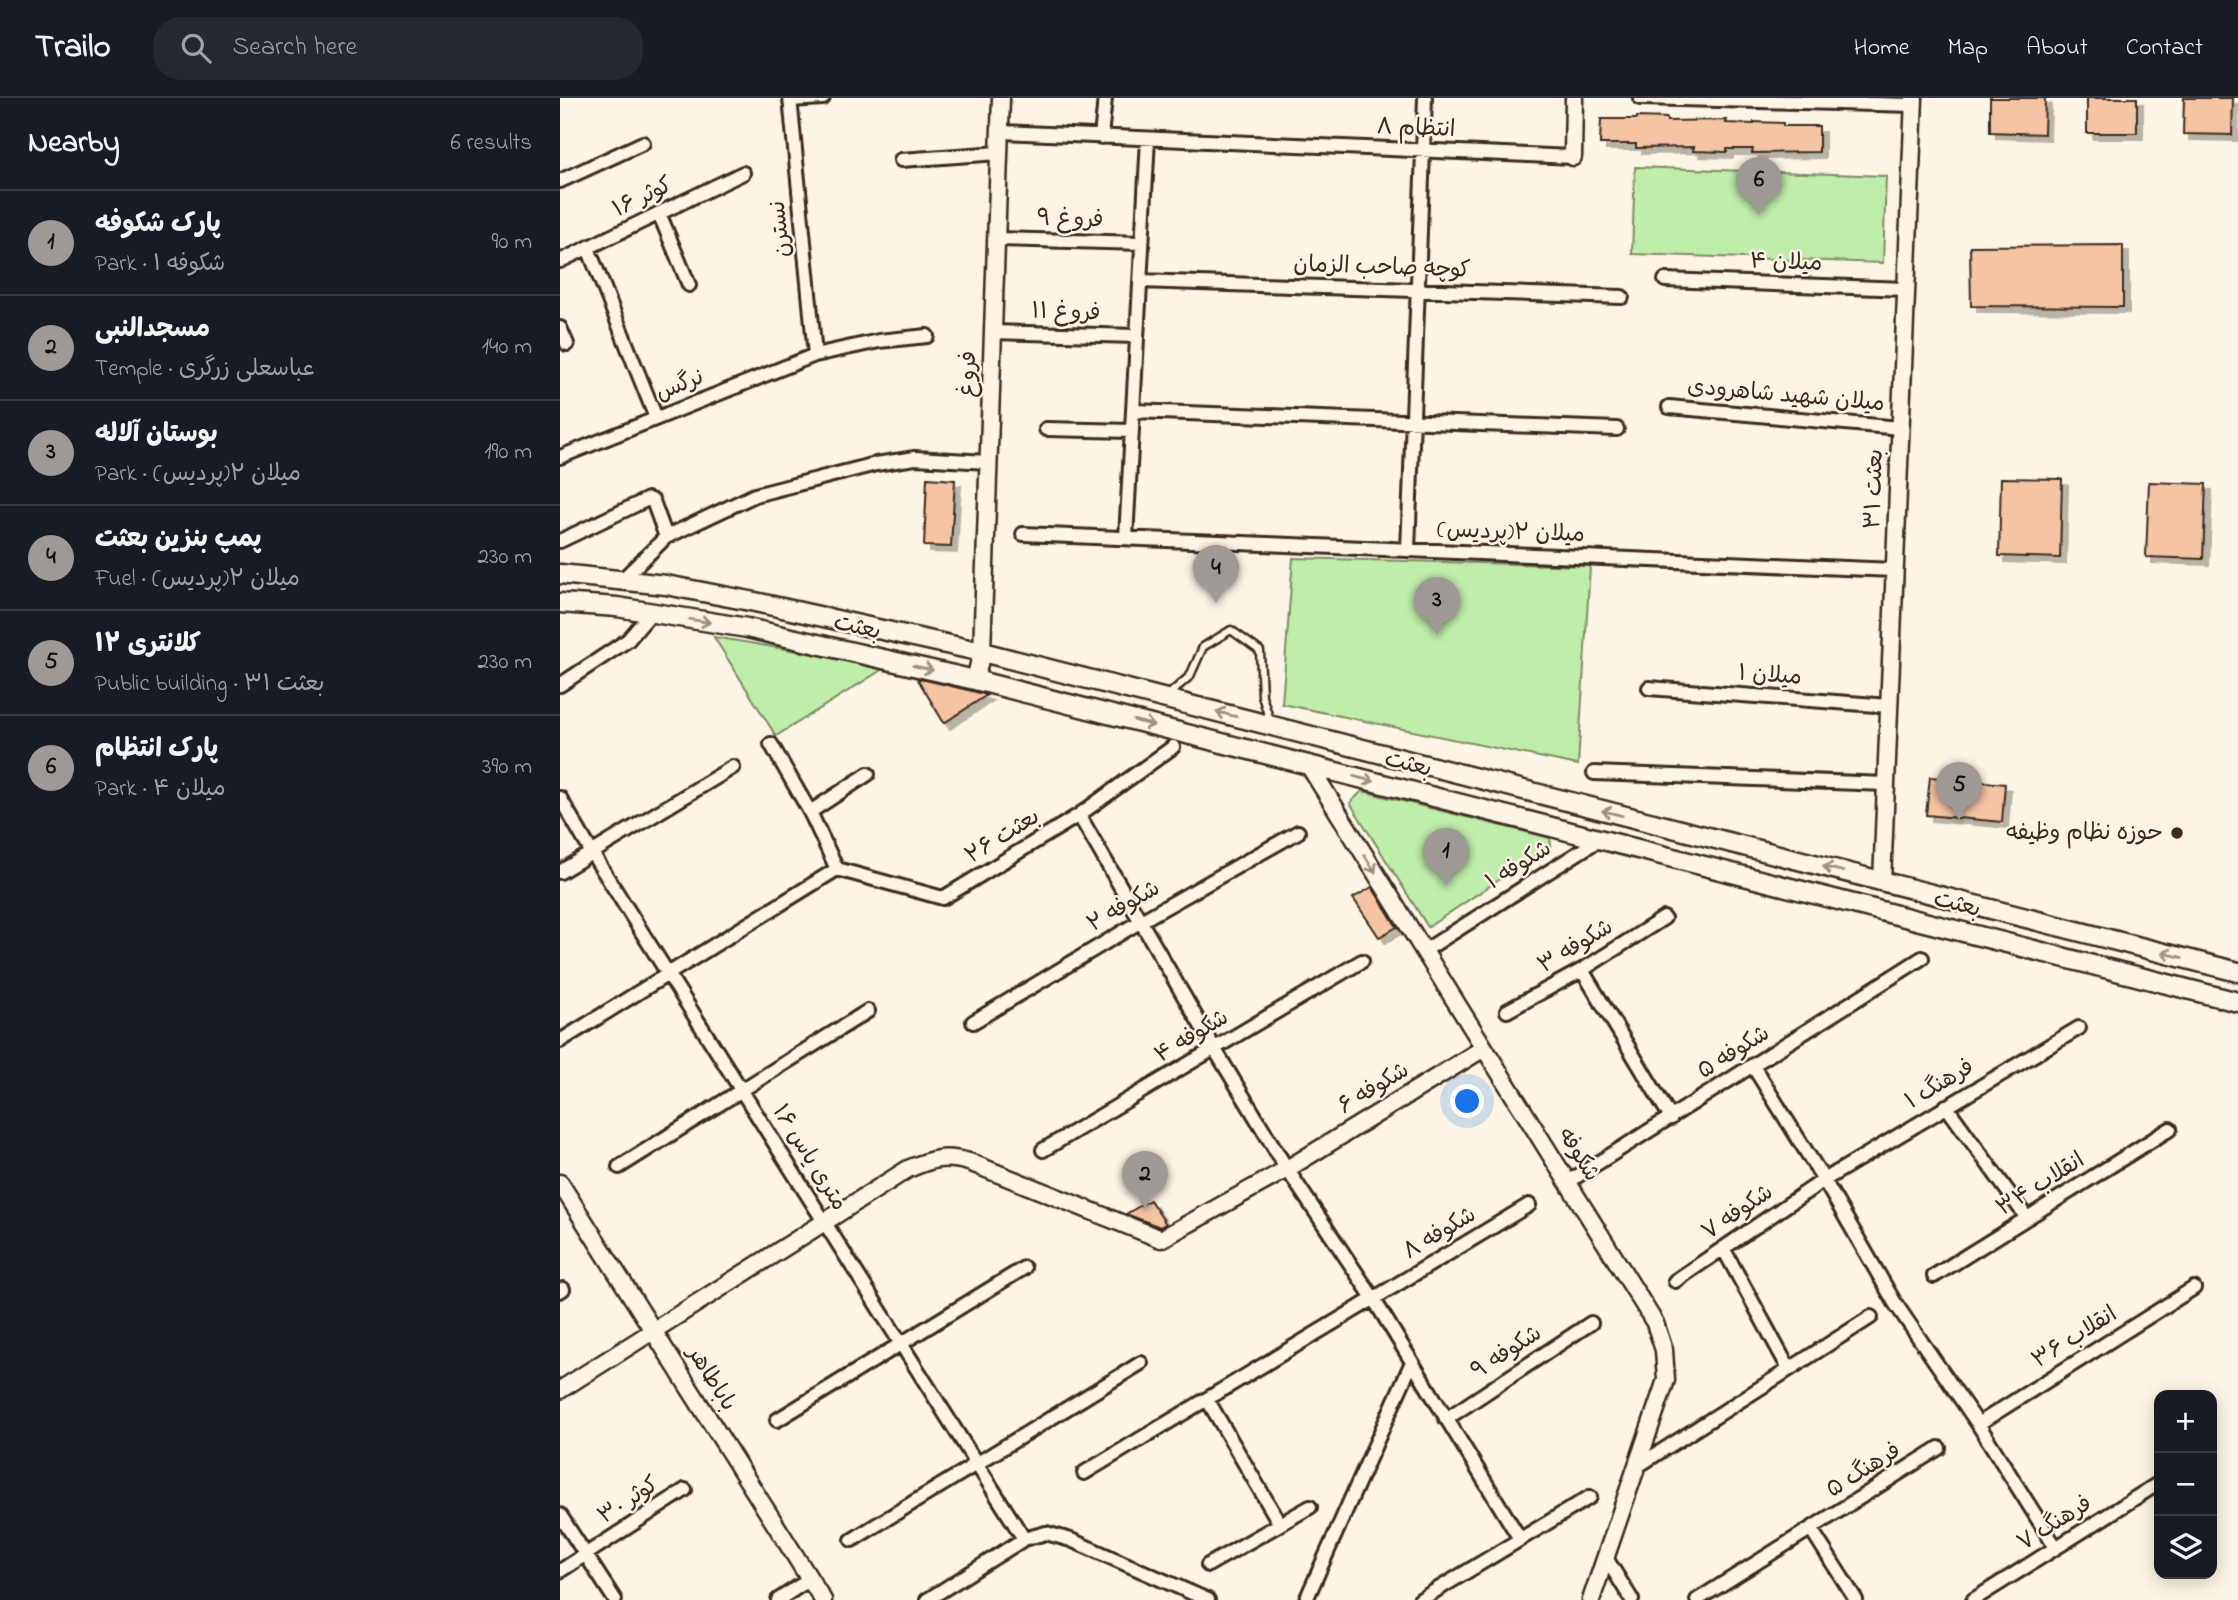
<!DOCTYPE html>
<meta charset="utf-8">
<style>
body{margin:0;font-family:"Indie Flower","Playpen Sans Arabic",sans-serif;background:#242831;color:#f1f3f6}
.controls{position:absolute;right:21px;bottom:21px;display:grid;overflow:hidden;border-radius:14px;box-shadow:0 4px 18px #0003}
.controls button{width:63px;height:63px;display:grid;place-items:center;padding:0;border:0;border-bottom:2px solid #363941;background:#171b24;color:#f1f3f6;font:35px sans-serif}
.you{position:absolute;left:908px;top:1004px;width:24px;height:24px;margin:-18px;border:5px solid #fff;border-radius:50%;background:#1a73e8;box-shadow:0 0 0 10px #1a73e833}
.badge{display:grid;place-items:center;width:46px;height:46px;border-radius:50%;background:#9f9995;color:#111;font-size:23px;font-weight:700}
.pin{position:absolute;translate:-50% -58px;filter:drop-shadow(0 2px 4px #0008)}
.pin::after{content:'';position:absolute;top:37px;width:24px;height:21px;background:inherit;clip-path:polygon(0 0,100% 0,50% 100%)}
.list{margin:0;padding:0;list-style:none}
h2{display:flex;justify-content:space-between;align-items:center;height:91px;margin:0;padding:0 28px;font-size:30px}
h2 small{font-size:23px;font-weight:400;color:#9ea1a6}
.list li{display:grid;grid-template-columns:46px 1fr auto;gap:21px;align-items:center;box-sizing:border-box;height:105px;padding:0 28px;border-top:2px solid #363941}
.list b{display:block;font-size:26px;white-space:nowrap}
.list p{margin:0;font-size:23px;white-space:nowrap;color:#9ea1a6}
.list em{font-size:23px;font-style:normal;color:#9ea1a6}
.icon{flex:none;width:38px;height:38px;fill:none;stroke:currentColor;stroke-width:2;stroke-linecap:round;stroke-linejoin:round}
.map{position:relative;flex:none;width:1678px;height:1502px;overflow:hidden}
header{display:flex;align-items:center;gap:42px;box-sizing:border-box;height:98px;padding:0 35px;background:#171b24;border-bottom:2px solid #363941}
header strong{font-size:33px}
nav{display:flex;gap:38px;margin-inline-start:auto;font-size:24px}
.search{width:490px;height:63px;background:#242831;display:flex;align-items:center;gap:18px;box-sizing:border-box;padding:0 24px;border-radius:28px;color:#9ea1a6;font-size:26px}
main{display:flex}
aside{flex:1;background:#171b24}
.map>svg:first-child{display:block}
.green{fill:#bfedab;stroke:#7d8c64;stroke-width:2}
.building{fill:#f5c4a5;stroke:#3b2a1e;stroke-width:2;filter:url(#shadow)}
.lines{fill:none;stroke-linecap:round;stroke-linejoin:round}
.service-casing{stroke:#3b2a1e;stroke-width:11}
.minor-casing{stroke:#3b2a1e;stroke-width:18}
.tertiary-casing{stroke:#3b2a1e;stroke-width:21}
.secondary-casing{stroke:#3b2a1e;stroke-width:23}
.service{stroke:#fcf5e5;stroke-width:6}
.minor{stroke:#fcf5e5;stroke-width:12}
.tertiary{stroke:#fcf5e5;stroke-width:16}
.secondary{stroke:#fcf5e5;stroke-width:18}
.oneway{stroke:#9c9082}
.poi-dot{fill:#3b2a1e;stroke:#fcf5e5;stroke-width:2.5}
.labels{text-anchor:middle;dominant-baseline:central;stroke-width:5;stroke-linejoin:round;paint-order:stroke}
.street-label{font-size:23px;fill:#3b2a1e;stroke:#fcf5e5}
.poi-label{font-size:23px;fill:#3b2a1e;stroke:#fcf5e5;text-anchor:end}
</style>
<header>
<strong>Trailo</strong>
<div class="search"><svg class="icon" aria-label="search" viewBox="0 0 24 24"><circle cx="10" cy="10" r="6"/><path d="M15 15l6 6"/></svg>Search here</div>
<nav><a>Home</a><a>Map</a><a>About</a><a>Contact</a></nav>
</header>
<main>
<aside>
<h2>Nearby<small>6 results</small></h2>
<ul class="list">
<li><span class="badge">1</span><div><b>پارک شکوفه</b><p>Park · شکوفه ۱</p></div><em>90 m</em></li>
<li><span class="badge">2</span><div><b>مسجدالنبی</b><p>Temple · عباسعلی زرگری</p></div><em>140 m</em></li>
<li><span class="badge">3</span><div><b>بوستان آلاله</b><p>Park · میلان ۲(پردیس)</p></div><em>190 m</em></li>
<li><span class="badge">4</span><div><b>پمپ بنزین بعثت</b><p>Fuel · میلان ۲(پردیس)</p></div><em>230 m</em></li>
<li><span class="badge">5</span><div><b>کلانتری ۱۲</b><p>Public building · بعثت ۳۱</p></div><em>230 m</em></li>
<li><span class="badge">6</span><div><b>پارک انتظام</b><p>Park · میلان ۴</p></div><em>390 m</em></li>
</ul>
</aside>
<div class="map">
<svg width="1678" height="1502" viewBox="0 0 1678 1502">
<defs>
<filter id="shadow"><feDropShadow dx="6" dy="6" stdDeviation="0" flood-color="#0004"/></filter>
</defs>
<rect width="100%" height="100%" fill="#fcf5e5"/>
<filter id="ink" filterUnits="userSpaceOnUse"><feTurbulence type="fractalNoise" baseFrequency=".0143" numOctaves="2"/><feDisplacementMap in="SourceGraphic" scale="14" xChannelSelector="R" yChannelSelector="G"/><feConvolveMatrix kernelMatrix="1 2 1 2 8 2 1 2 1" color-interpolation-filters="sRGB"/></filter>
<g filter="url(#ink)">
<!-- green -->
<path class="green" d="M1075,69L1326,78L1323,165L1072,156Z
M733,460L1030,468L1018,667L722,606Z
M154,539L319,567L323,571L216,638Z
M802,693L990,740L991,747L868,829L790,705Z"/>
<!-- building -->
<path class="building" d="M1430,0H1485L1484,36L1430,34Z
M1527,0H1577V35H1527Z
M1624,0H1673L1672,37L1623,36Z
M1077,19L1107,20V23L1167,22L1166,25L1194,26V24L1223,25V28H1259V54L1192,55L1193,51H1167V54L1133,53L1134,49L1076,50V46H1040L1041,21H1077Z
M1563,147V209L1411,208L1410,148Z
M367,380L395,382L391,449L364,448Z
M1441,380L1502,381L1500,460L1439,458Z
M1589,384L1646,386L1643,461L1586,459Z
M357,580L412,593L427,597L384,625Z
M1370,679L1445,686L1442,724L1366,717Z
M812,789L837,829L819,839L793,800Z
M590,1102L606,1126L600,1129L566,1116Z"/>
<g class="lines">
<!-- service casing -->
<g class="service-casing">
<path id="service" d="M607,598L630,578L643,549L671,532L700,553L702,598L710,623"/>
</g>
<!-- minor casing -->
<g class="minor-casing">
<path id="minor" d="M230,0L255,257
M1080,0L1353,7
M230,2L263,0
M441,34L1013,59
M541,39L545,0
M341,62L439,55
M0,83L83,45
M99,115L129,187
M436,141L582,145
M28,150L96,320
M0,163L183,75
M1105,182L1346,191
M580,183L1062,199
M0,230L7,246
M433,234L577,238
M1109,309L1340,330
M573,313L1057,331
M486,331L572,333
M0,359L255,257L319,243L367,238
M463,436L1334,472
M566,440L588,41
M0,443L88,401L93,403L106,439
M848,452L865,0
M62,482L106,439L195,397L316,366L355,360L428,364
M0,587L68,542L91,515
M1089,590L1329,608
M211,646L250,714L277,771
M1034,675L1326,686
M0,700L32,755L464,1441
M250,714L308,676
M519,717L654,950L727,1071L813,1200L960,1441
M277,771L383,800L519,717L613,649
M0,774L173,669
M864,853L1040,741
M1022,872L1111,1020
M947,913L1022,872L1104,820
M413,924L581,823L738,734
M0,943L277,771
M1193,968L1264,1082L1335,1205L1418,1326L1496,1450
M1386,1008L1467,1120
M483,1052L802,863
M59,1069L308,913
M1008,1084L1362,860
M1163,1150L1229,1271
M1374,1178L1610,1031
M1115,1183L1264,1082L1519,930
M0,1193L3,1191
M647,1301L720,1426
M886,1321L1031,1225
M217,1322L464,1170
M1418,1326L1634,1190
M1078,1368L1311,1219
M524,1375L969,1107
M0,1417L55,1502
M1251,1431L1296,1502
M292,1442L581,1265
M1046,1460L1072,1502
M648,1467L750,1409
M0,1473L125,1392
M218,1502L250,1481
M367,1502L464,1441L486,1435L511,1442L648,1502
M746,1502L852,1264
M860,1502L1030,1399
M1137,1502L1379,1350
M1413,1502L1599,1385"/>
</g>
<!-- tertiary casing -->
<g class="tertiary-casing">
<path id="tertiary" d="M1013,59L1014,0
M415,582L422,554L441,0
M748,666L1095,1225L1104,1252L1106,1282L1031,1502
M1322,784L1354,0
M0,1085L263,1502
M0,1292L348,1071C372,1061 383,1057 409,1064L601,1141L727,1071L924,950"/>
</g>
<!-- secondary casing -->
<g class="secondary-casing">
<path id="secondary" d="M0,476L106,487L195,504L422,554L1678,874
M0,505L57,509L187,530L415,582L1678,904"/>
</g>
<!-- service -->
<use href="#service" class="service"/>
<!-- minor -->
<use href="#minor" class="minor"/>
<!-- tertiary -->
<use href="#tertiary" class="tertiary"/>
<!-- secondary -->
<use href="#secondary" class="secondary"/>
</g>
<!-- one-way arrows -->
<defs><path id="oneway-shaft" d="M-6 0H5M1.5-3L5.5 0L1.5 3" fill="none" stroke-width="1.6" stroke-linecap="round" stroke-linejoin="round" transform="scale(1.75)"/></defs>
<g class="oneway">
<use href="#oneway-shaft" transform="translate(140 523) rotate(9)"/>
<use href="#oneway-shaft" transform="translate(363 570) rotate(13)"/>
<use href="#oneway-shaft" transform="translate(666 616) rotate(-166)"/>
<use href="#oneway-shaft" transform="translate(584 625) rotate(14)"/>
<use href="#oneway-shaft" transform="translate(804 681) rotate(14)"/>
<use href="#oneway-shaft" transform="translate(1052 715) rotate(-166)"/>
<use href="#oneway-shaft" transform="translate(810 766) rotate(58)"/>
<use href="#oneway-shaft" transform="translate(1273 771) rotate(-166)"/>
<use href="#oneway-shaft" transform="translate(1612 857) rotate(-166)"/>
</g>
</g>
<!-- markers -->
<circle class="poi-dot" cx="1617" cy="735" r="7"/>
<g class="labels">
<!-- street labels -->
<g class="street-label">
<text transform="translate(856 31) rotate(2)">انتظام ۸</text>
<text transform="translate(83 100) rotate(-26)">کوثر ۱۶</text>
<text transform="translate(510 122) rotate(2)">فروغ ۹</text>
<text transform="translate(221 131) rotate(-96)">نسترن</text>
<text transform="translate(1226 165) rotate(2)">میلان ۴</text>
<text transform="translate(822 170) rotate(2)">کوچه صاحب الزمان</text>
<text transform="translate(506 215) rotate(2)">فروغ ۱۱</text>
<text transform="translate(409 276) rotate(-88)">فروغ</text>
<text transform="translate(120 288) rotate(-22)">نرگس</text>
<text transform="translate(1226 298) rotate(5)">میلان شهید شاهرودی</text>
<text transform="translate(1315 391) rotate(-88)">بعثت ۳۱</text>
<text transform="translate(951 435) rotate(2)">میلان ۲(پردیس)</text>
<text transform="translate(297 530) rotate(13)">بعثت</text>
<text transform="translate(1210 578) rotate(4)">میلان ۱</text>
<text transform="translate(848 667) rotate(14)">بعثت</text>
<text transform="translate(443 739) rotate(-32)">بعثت ۲۶</text>
<text transform="translate(959 768) rotate(-32)">شکوفه ۱</text>
<text transform="translate(1397 807) rotate(15)">بعثت</text>
<text transform="translate(564 809) rotate(-30)">شکوفه ۲</text>
<text transform="translate(1016 849) rotate(-31)">شکوفه ۳</text>
<text transform="translate(632 939) rotate(-31)">شکوفه ۴</text>
<text transform="translate(1174 955) rotate(-32)">شکوفه ۵</text>
<text transform="translate(1380 987) rotate(-31)">فرهنگ ۱</text>
<text transform="translate(814 991) rotate(-31)">شکوفه ۶</text>
<text transform="translate(1018 1057) rotate(58)">شکوفه</text>
<text transform="translate(249 1060) rotate(58)">۱۶ متری یاس</text>
<text transform="translate(1481 1087) rotate(-32)">انقلاب ۳۴</text>
<text transform="translate(1178 1115) rotate(-34)">شکوفه ۷</text>
<text transform="translate(880 1136) rotate(-31)">شکوفه ۸</text>
<text transform="translate(1515 1240) rotate(-32)">انقلاب ۳۶</text>
<text transform="translate(947 1255) rotate(-33)">شکوفه ۹</text>
<text transform="translate(151 1281) rotate(58)">باباطاهر</text>
<text transform="translate(1304 1373) rotate(-32)">فرهنگ ۵</text>
<text transform="translate(69 1403) rotate(-33)">کوثر ۳۰</text>
<text transform="translate(1495 1426) rotate(-32)">فرهنگ ۷</text>
</g>
<!-- poi labels -->
<g class="poi-label">
<text x="1603" y="735">حوزه نظام وظیفه</text>
</g>
</g>
</svg>
<div class="controls">
<button>+</button>
<button>−</button>
<button><svg class="icon" aria-label="layers" viewBox="0 0 24 24"><path d="M12 4l9 5-9 5-9-5zM3 14l9 5 9-5"/></svg></button>
</div>
<div class="you"></div>
<div class="pin badge" style="left:886px;top:788px">1</div>
<div class="pin badge" style="left:585px;top:1111px">2</div>
<div class="pin badge" style="left:877px;top:537px">3</div>
<div class="pin badge" style="left:656px;top:505px">4</div>
<div class="pin badge" style="left:1399px;top:722px">5</div>
<div class="pin badge" style="left:1199px;top:117px">6</div>
</div>
</main>
